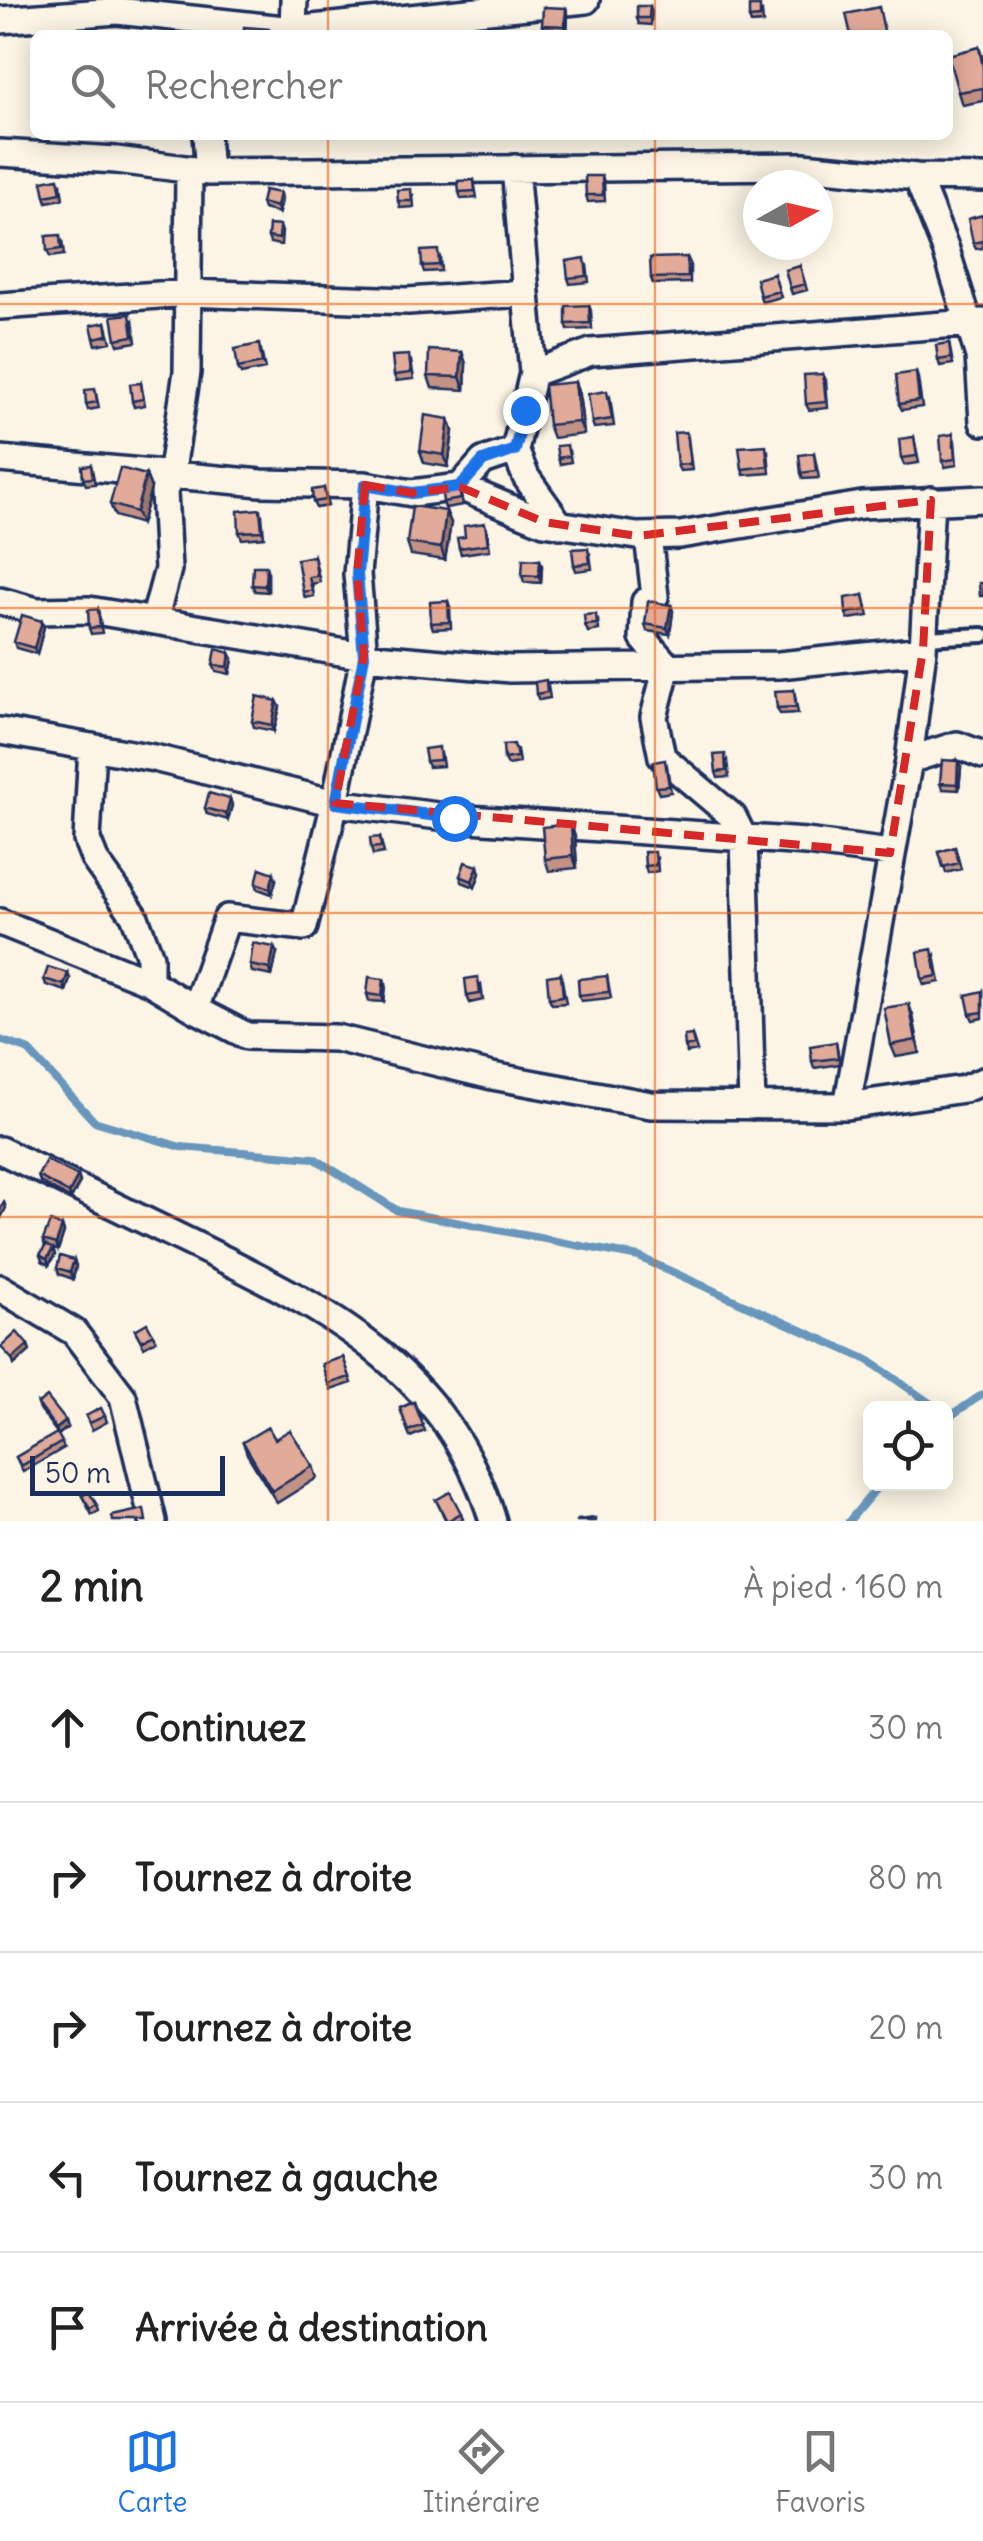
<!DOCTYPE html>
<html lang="fr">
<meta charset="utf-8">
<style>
body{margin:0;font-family:Delius,sans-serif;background:#f2f2f2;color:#222}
.controls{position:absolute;right:30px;bottom:30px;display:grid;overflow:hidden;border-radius:15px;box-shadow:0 5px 25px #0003}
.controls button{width:90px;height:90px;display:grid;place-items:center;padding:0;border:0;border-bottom:2px solid #e0e0e0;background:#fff;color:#222;font:50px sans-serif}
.compass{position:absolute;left:743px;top:170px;width:90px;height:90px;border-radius:50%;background:#fff;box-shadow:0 5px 25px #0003;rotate:82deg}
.scale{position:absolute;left:30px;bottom:25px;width:195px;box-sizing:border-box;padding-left:10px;border:5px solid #1b2f5e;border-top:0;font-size:28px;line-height:35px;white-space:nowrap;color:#1b2f5e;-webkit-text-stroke:8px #fcf5e5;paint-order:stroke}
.stop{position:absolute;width:30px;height:30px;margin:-22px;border:8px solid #1a73e8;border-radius:50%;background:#fff}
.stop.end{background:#1a73e8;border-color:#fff;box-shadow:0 2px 10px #0008}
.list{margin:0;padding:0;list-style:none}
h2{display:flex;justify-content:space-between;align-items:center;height:130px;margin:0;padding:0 40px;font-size:42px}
h2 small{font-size:32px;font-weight:400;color:#767676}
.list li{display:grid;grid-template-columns:65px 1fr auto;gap:30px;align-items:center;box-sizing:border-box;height:150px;padding:0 40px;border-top:2px solid #e0e0e0}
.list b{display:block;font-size:38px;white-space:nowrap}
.list em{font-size:32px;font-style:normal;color:#767676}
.icon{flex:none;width:55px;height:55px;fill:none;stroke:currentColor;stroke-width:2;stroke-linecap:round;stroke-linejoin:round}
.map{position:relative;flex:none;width:983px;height:1521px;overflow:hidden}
.search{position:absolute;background:#fff;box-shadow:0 5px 25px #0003;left:30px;right:30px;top:30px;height:110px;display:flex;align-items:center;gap:25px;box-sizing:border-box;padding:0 35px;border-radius:15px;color:#767676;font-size:38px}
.sheet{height:880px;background:#fff}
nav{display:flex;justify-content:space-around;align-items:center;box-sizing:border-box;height:140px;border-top:2px solid #e0e0e0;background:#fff;font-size:28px;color:#767676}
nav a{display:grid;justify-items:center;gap:5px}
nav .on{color:#1a73e8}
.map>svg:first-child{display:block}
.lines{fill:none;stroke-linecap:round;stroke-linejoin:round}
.stream{stroke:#6796bc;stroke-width:8}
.service-casing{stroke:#1b2f5e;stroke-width:20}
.minor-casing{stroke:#1b2f5e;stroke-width:32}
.service{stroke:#fcf5e5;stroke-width:12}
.minor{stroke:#fcf5e5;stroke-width:25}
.wall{fill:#c29284;stroke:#1b2f5e;stroke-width:2.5}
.shaded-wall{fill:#9e776b;stroke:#1b2f5e;stroke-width:2.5}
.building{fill:#e1aa99;stroke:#1b2f5e;stroke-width:2.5}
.route{stroke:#1a73e8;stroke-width:12}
.marked{fill:none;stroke:#d62828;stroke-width:8;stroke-dasharray:20 12;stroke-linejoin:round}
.grid{fill:none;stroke:#e8590c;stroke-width:2.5;stroke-opacity:0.55}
</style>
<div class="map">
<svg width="983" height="1521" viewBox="0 0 983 1521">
<rect width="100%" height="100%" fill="#fcf5e5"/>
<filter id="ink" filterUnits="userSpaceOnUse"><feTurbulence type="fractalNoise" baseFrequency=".01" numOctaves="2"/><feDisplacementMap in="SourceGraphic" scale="20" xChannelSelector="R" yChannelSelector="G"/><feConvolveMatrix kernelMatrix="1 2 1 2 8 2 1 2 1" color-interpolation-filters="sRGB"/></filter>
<g filter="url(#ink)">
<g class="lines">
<!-- stream -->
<path class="stream" d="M0,1040L27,1049L94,1121L181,1147L314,1158L398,1211L639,1257L868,1360L937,1408
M946,1419L983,1394
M849,1521L880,1484"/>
<!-- service casing -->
<g class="service-casing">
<path id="service" d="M924,638L983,635"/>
</g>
<!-- minor casing -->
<g class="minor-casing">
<path id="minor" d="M0,20L117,11L293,30L586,0
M293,30L294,0
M206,135L209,172
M0,153L116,160L209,172L803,166L917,177L983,178
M515,168L533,373L515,450L526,477L560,525
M917,177L946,250L979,356L983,422
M0,306L188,293L408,301L524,293
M533,373L591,352L983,322
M0,459L261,483L365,485L412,493L460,487L544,522L637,536L680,535L862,505L983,499
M460,487L483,461L515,450
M648,536L655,596L645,602L643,638L667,666
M0,601L37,611L89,610L364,656L510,669L779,665L923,650
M154,621L168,569L164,491L171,476L187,372L189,171
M667,666L654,717L662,757L733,817L744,839L752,1106
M0,731L154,758L335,803L454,818L806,842L890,853
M92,747L87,840L95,860L134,915L150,957V982
M909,760L957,745L983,755
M0,922L150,982L195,1009L227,918L304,927L335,803L364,656L357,574L365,485
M195,1009L247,1036L336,1038L492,1076L651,1105L847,1106L964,1089L983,1081
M847,1106L909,760L923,650L931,500
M0,1150C64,1181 128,1212 191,1243C324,1308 447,1368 493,1521
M0,1288L74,1332L123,1397L153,1521"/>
</g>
<!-- service -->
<use href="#service" class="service"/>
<!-- minor -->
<use href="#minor" class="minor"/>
</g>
<!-- wall -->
<path class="wall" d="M650,6L652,12L651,25L639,24L637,18Z
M566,8L568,14L567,32L544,31L542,25Z
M762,12L763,23L751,24L749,18Z
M979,47L983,59V101L962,105L958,92Z
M602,176L604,182L605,201L588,202L586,195Z
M474,180L477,198L461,199L459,192Z
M61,184L63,199L47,202L45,196Z
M280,193L282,199L279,213L263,209L261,203Z
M413,195L414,207L400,208L398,201Z
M983,215V248L976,249L973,243Z
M280,226L282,232L281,245L270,243L268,237Z
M62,241L64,255L50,257L47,251Z
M440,257L441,271L424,272L422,266Z
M687,257L690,263V283L653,284L651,278Z
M587,265L589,282L570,284L568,278Z
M800,266L807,290L792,294L790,288Z
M774,274L781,297L762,302L760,296Z
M589,305L591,311L592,329L568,330L566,324Z
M133,320L136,342L118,345L116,339Z
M106,322L111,342L96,345L94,338Z
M949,343L953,364L940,366L938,360Z
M261,350L265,369L241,374L238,368Z
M462,352L466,364L465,390L432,388L428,376Z
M411,361L414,379L396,381L394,375Z
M916,372L918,378L922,407L902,410L899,404Z
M823,374L826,380L828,408L809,410L806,404Z
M575,382L579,394L584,434L553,438L548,425Z
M141,383L145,405L134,407L132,401Z
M95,389L99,408L88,410L86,404Z
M610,397L614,426L594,428L592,422Z
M449,419L453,431L448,467L424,463L420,451Z
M953,434L955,441L957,465L945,467L942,461Z
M914,437L919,463L904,465L901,458Z
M688,438L692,470L680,471L677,465Z
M569,451L571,462L560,464L558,458Z
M768,451L770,473L744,475L742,469Z
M814,453L819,478L803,479L801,473Z
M91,465L95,484L86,485L83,479Z
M146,475L151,488L141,524L115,516L110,504Z
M324,488L328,506L316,508L313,502Z
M460,489L463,505L445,508L443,502Z
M446,511L451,523L445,560L411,555L407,543Z
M262,515L264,537L242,539L239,532Z
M487,529L490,550L461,554L459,548Z
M590,554L592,569L576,571L574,565Z
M314,556L320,582L312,584L314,596L305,598L303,592Z
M540,560L542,566L541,583L524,582L522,575Z
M268,573V592L255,591L252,585Z
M864,595L869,616L848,619L846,613Z
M448,601L450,607L451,628L433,629L431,623Z
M671,605L673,611L670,634L647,631L645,624Z
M98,609L102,633L91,634L89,628Z
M598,620L599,630L588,632L585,625Z
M44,627L37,654L16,648L14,642Z
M230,653L233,659L230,674L216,671L213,665Z
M548,686L550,698L539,700L536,694Z
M794,690L798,713L780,714L777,708Z
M277,701L280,707L274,731L254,727L252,721Z
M517,750L519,763L507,765L504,759Z
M441,753L443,766L428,767L426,761Z
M727,760L729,777L718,778L716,772Z
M667,766L671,792L659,794L656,787Z
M961,767L959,790L942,789L940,783Z
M230,799L232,805L228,820L207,814L205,808Z
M571,824L575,837L577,868L549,871L545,859Z
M380,837L384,853L373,855L371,848Z
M955,847L961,869L946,873L939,852Z
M657,858L658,871L647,873L645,866Z
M480,873L475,887L462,882L460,876Z
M276,880L272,894L258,889L256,883Z
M277,953L272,976L252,972L250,965Z
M935,955L940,982L924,985L922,979Z
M561,974L566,1003L552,1004L549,998Z
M607,976L611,998L581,1001L579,995Z
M44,979H70L66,991L46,985Z
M481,984L483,1000L470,1003L467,996Z
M386,985L384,1002L369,1001L367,994Z
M983,991V1018L973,1020L970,1014Z
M913,1016L920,1053L896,1057L891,1045Z
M692,1035L697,1051L687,1053L685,1047Z
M836,1042L840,1064L814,1068L812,1061Z
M38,1176H78L80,1182L71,1199L40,1182Z
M62,1226L64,1232L58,1250L51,1248L55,1255L49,1265L42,1261L40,1255L45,1246L43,1240Z
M74,1260L76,1266L73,1279L59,1274L57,1268Z
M135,1330L153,1334L156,1340L144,1347Z
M343,1357L352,1383L331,1390L322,1364Z
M414,1402L425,1431L410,1437L400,1408Z
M38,1404L68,1427L58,1435L64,1448L23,1472L16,1457L57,1433L40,1410Z
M86,1416H105L107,1422L92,1430Z
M275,1439L313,1466L317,1478L277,1503L247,1454L243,1442Z
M82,1496L97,1505L99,1511L92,1515Z
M436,1500L461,1513L463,1519L460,1521H446Z"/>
<!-- shaded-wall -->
<path class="shaded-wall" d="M566,8L568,14L567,32L565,26Z
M280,193L282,199L279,213L277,207Z
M462,352L466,364L465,390L460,377Z
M575,382L579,394L584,434L579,422Z
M449,419L453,431L448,467L444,455Z
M146,475L151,488L141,524L136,512Z
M446,511L451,523L445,560L441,548Z
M540,560L542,566L541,583L539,576Z
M266,566L268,573V592L265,586Z
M671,605L673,611L670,634L667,628Z
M42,621L44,627L37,654L34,648Z
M230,653L233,659L230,674L228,667Z
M277,701L280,707L274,731L272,725Z
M958,761L961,767L959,790L957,784Z
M230,799L232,805L228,820L226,814Z
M571,824L575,837L577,868L573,856Z
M478,866L480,873L475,887L472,881Z
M274,873L276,880L272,894L270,888Z
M274,947L277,953L272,976L270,969Z
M68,973L70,979L66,991L64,985Z
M384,979L386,985L384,1002L382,996Z
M909,1004L913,1016L920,1053L916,1040Z
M78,1176L80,1182L71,1199L69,1193Z
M4,1202L6,1208L0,1220V1210Z
M62,1226L64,1232L58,1250L56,1244Z
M53,1249L55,1255L49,1265L47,1259Z
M74,1260L76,1266L73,1279L70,1272Z
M28,1345L30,1351L14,1365L12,1359Z
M66,1421L68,1427L58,1435L56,1429Z"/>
<!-- building -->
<path class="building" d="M637,6H650L649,18H637Z
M749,6H760V17L749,18Z
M543,7L566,8L565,26L542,25Z
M879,7L885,35H851L846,14Z
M244,27L269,29L268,35H244Z
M979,47L983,67V88L958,92L948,55Z
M795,170L798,185H784L781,174Z
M585,176H602L603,195H586Z
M58,178L61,193L45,196L42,181Z
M474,180L475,191L459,192L458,181Z
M411,189L412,201H398L397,190Z
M264,190L280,193L277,207L261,203Z
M983,215V241L973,243L968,219Z
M269,225L280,226L279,239L268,237Z
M60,235L61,249L47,251L46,236Z
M438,250L439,265L422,266L421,251Z
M687,257L688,277L651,278L650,258Z
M585,258L587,276L568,278L566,261Z
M800,266L805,284L790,288L785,270Z
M774,274L779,291L760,296L756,279Z
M589,305L590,323L566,324V306Z
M130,314L133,336L116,339L112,316Z
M106,322L108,335L94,338L91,325Z
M949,343L951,358L938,360L936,345Z
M259,344L262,363L238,368L235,349Z
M429,350L462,352L460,377L428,376Z
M409,355L411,373L394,375L392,356Z
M916,372L919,401L899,404L896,375Z
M823,374L826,402L806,404L804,375Z
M575,382L579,422L548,425L544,385Z
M141,383L143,399L132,401L130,384Z
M95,389L97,402L86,404L85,390Z
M607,391L612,419L592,422L588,394Z
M425,415L449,419L444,455L420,451Z
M686,432L690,464L677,465L674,433Z
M953,434L955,459L942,461L940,436Z
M914,437L917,456L901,458L899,439Z
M567,445L569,456L558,458L556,446Z
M766,445L768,466L742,469L739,447Z
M814,453L816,471L801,473L799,455Z
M91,465L93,478L83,479L82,466Z
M120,468L146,475L136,512L110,504Z
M458,483L461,499L443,502L441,486Z
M324,488L326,500L313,502L312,490Z
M412,506L446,511L441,548L407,543Z
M260,509L262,531L239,532L238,511Z
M485,523L488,544L459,548L457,538L465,537L464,526Z
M588,548L590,563L574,565L572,549Z
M314,556L317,576L309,577L312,590L303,592L297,559Z
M523,559L540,560L539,576L522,575Z
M253,566H266L265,586L252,585Z
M979,583H983V596H980Z
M864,595L867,610L846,613L845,598Z
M448,601L449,622L431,623L430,602Z
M648,601L671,605L667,628L645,624Z
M98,609L100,627L89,628L88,610Z
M596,614L597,624L585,625L584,615Z
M22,615L42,621L34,648L14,642Z
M216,649L230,653L228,667L213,665Z
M546,680L547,692L536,694L535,682Z
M794,690L796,707L777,708L775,691Z
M257,696L277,701L272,725L252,721Z
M514,744L517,757L504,759L503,745Z
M439,747L440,760L426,761L424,749Z
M725,754L726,771L716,772L714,755Z
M665,760L669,786L656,787L653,762Z
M942,760L958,761L957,784L940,783Z
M209,793L230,799L226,814L205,808Z
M571,824L573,856L545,859L542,827Z
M380,837L381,847L371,848L370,838Z
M955,847L959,863L943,867L939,852Z
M644,852H655L656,865L645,866Z
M465,862L478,866L472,881L460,876Z
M260,868L274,873L270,888L256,883Z
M253,943L274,947L270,969L250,965Z
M932,949L937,976L922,979L918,952Z
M48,967L68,973L64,985L44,979Z
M561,974L563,996L549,998L547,976Z
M607,976L609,992L579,995L578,979Z
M369,977L384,979L382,996L367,994Z
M478,977L480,994L467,996L465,979Z
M983,991V1012L970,1014L966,995Z
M909,1004L916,1040L891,1045L884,1008Z
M692,1035L694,1045L685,1047L684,1036Z
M836,1042L838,1058L812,1061L810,1046Z
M46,1160L78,1176L69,1193L38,1176Z
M50,1222L62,1226L56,1244L43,1240Z
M46,1245L53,1249L47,1259L40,1255Z
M60,1256L74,1260L70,1272L57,1268Z
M147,1323L153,1334L141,1341L135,1330Z
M17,1332L28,1345L12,1359L1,1347Z
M343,1357L350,1377L328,1384L322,1364Z
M47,1397L66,1421L56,1429L38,1404Z
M414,1402L423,1425L408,1431L400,1408Z
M101,1408L105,1416L90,1423L86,1416Z
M268,1427L275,1439L290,1430L313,1466L272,1491L243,1442Z
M57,1433L62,1442L21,1466L16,1457Z
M89,1492L97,1505L90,1509L82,1496Z
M450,1492L461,1513L447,1521L436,1500Z
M144,1509L146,1521H113L112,1516Z
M595,1518V1521H577V1520Z"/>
</g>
<g class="lines" filter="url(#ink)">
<!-- route -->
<path class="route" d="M454,818L336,803L364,656L357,574L365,485L412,493L460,487L483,461L515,450L525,410"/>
</g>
<!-- marked area -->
<path class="marked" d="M365,485L412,493L460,487L544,522L637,536L931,500L923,650L890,853L335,803L364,656L357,574Z"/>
<!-- grid -->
<path class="grid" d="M328,0V35M655,0V35M328,135V1521M655,135V1521M0,304H983M0,608H983M0,913H983M0,1217H983"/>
</svg>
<div class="controls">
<button><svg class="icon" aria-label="locate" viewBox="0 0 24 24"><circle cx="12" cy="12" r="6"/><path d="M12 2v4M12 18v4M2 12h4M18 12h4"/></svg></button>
</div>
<svg class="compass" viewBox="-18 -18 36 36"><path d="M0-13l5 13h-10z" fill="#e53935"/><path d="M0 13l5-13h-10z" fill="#767676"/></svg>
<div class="scale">50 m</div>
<div class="stop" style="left:454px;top:818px"></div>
<div class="stop end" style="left:525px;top:410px"></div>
<div class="search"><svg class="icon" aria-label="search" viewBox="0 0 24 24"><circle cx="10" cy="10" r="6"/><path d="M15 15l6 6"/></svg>Rechercher</div>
</div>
<section class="sheet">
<h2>2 min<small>À pied · 160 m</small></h2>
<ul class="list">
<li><svg class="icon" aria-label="ahead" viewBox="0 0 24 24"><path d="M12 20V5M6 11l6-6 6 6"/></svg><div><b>Continuez</b></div><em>30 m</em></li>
<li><svg class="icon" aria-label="right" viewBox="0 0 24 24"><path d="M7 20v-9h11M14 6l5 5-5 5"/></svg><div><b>Tournez à droite</b></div><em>80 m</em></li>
<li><svg class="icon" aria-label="right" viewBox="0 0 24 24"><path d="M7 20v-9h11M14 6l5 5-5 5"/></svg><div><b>Tournez à droite</b></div><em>20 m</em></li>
<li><svg class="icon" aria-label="left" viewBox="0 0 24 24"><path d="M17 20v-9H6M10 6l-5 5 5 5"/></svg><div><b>Tournez à gauche</b></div><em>30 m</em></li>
<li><svg class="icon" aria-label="arrive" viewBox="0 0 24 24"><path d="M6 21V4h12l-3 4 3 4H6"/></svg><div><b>Arrivée à destination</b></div></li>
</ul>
</section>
<nav>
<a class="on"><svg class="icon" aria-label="map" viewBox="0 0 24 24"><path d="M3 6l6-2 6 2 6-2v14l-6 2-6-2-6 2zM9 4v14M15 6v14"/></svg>Carte</a>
<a><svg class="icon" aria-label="directions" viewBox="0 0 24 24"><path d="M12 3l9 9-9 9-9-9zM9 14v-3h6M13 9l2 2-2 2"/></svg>Itinéraire</a>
<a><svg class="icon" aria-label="saved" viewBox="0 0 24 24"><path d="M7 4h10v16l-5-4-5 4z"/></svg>Favoris</a>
</nav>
